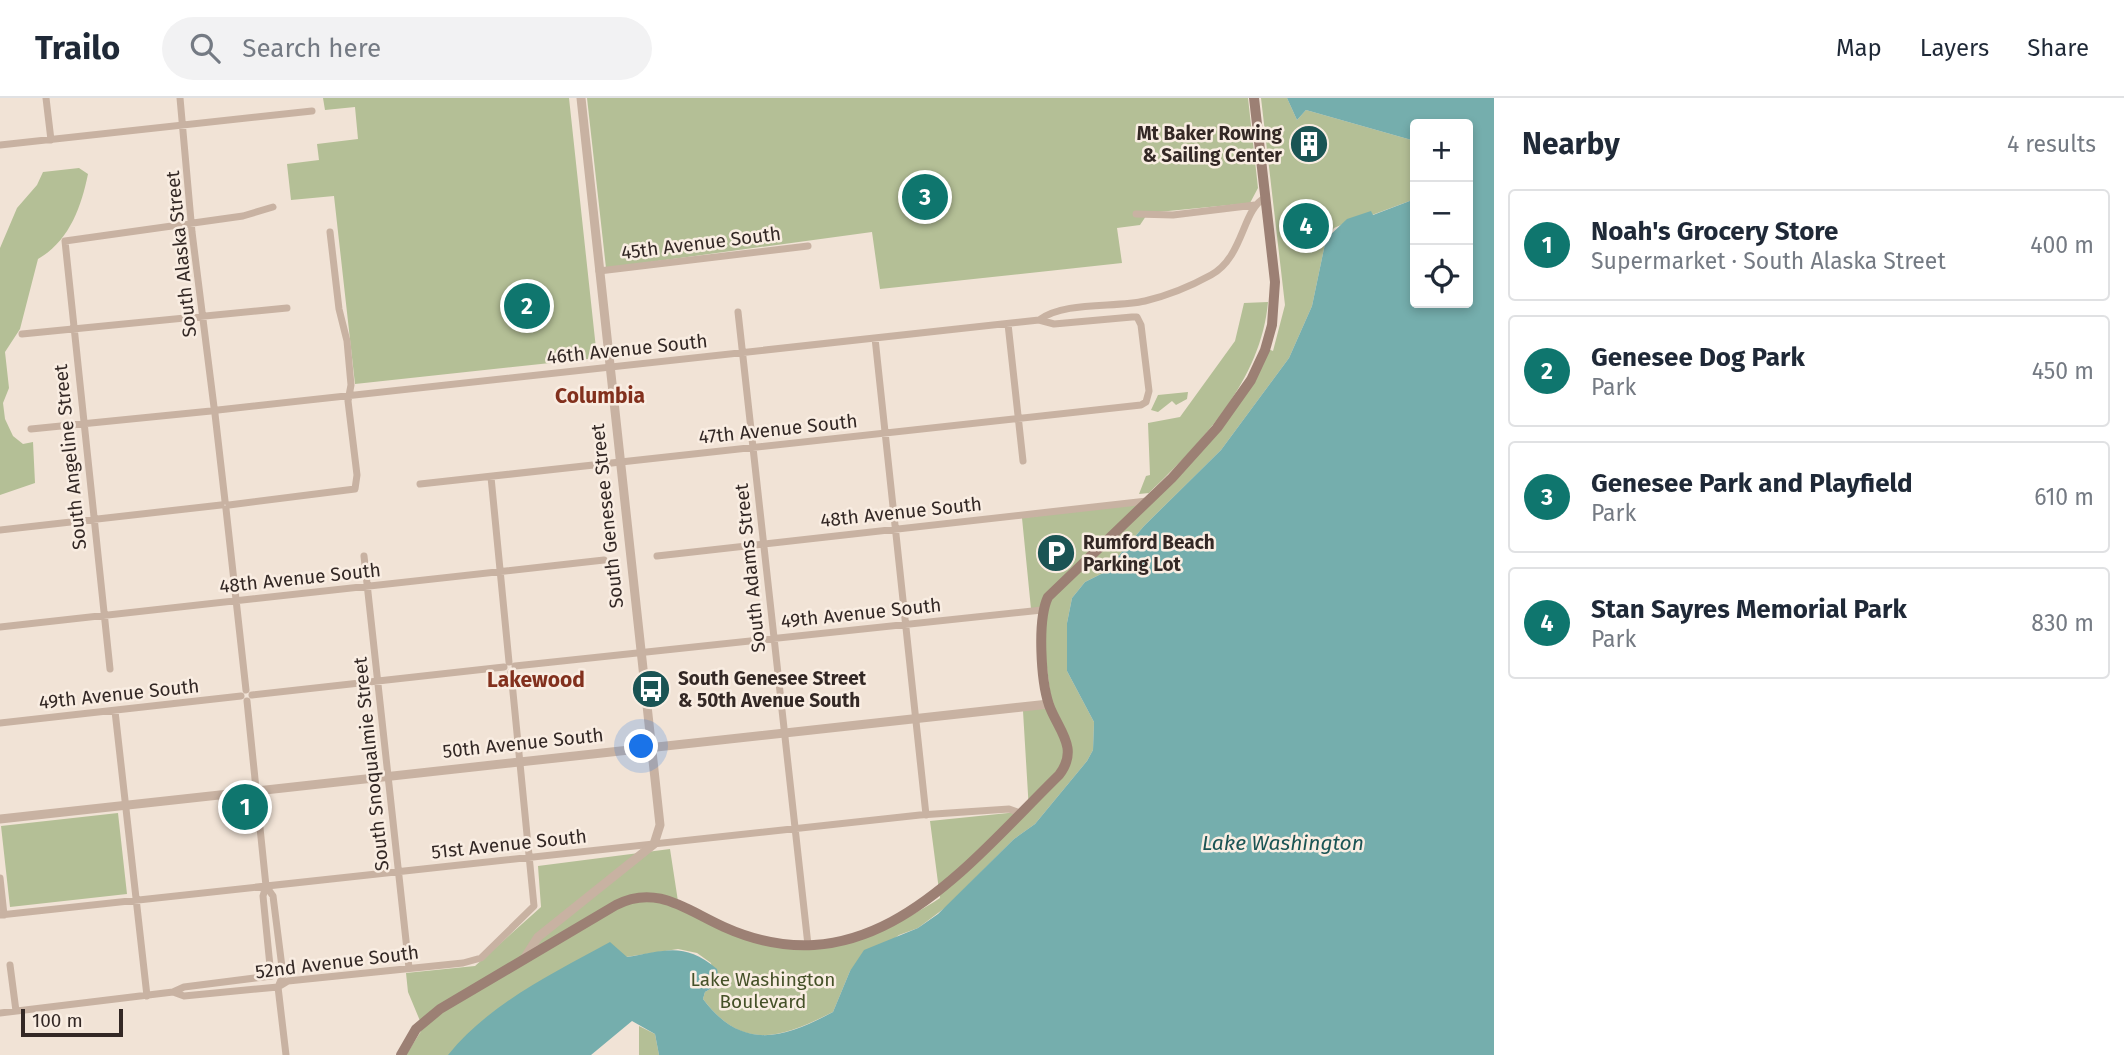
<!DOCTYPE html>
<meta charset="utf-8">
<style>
body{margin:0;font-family:"Fira Sans",sans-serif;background:#f2f2f3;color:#1f2937}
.controls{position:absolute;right:21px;top:21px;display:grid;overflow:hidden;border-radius:7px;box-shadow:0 4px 10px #0003}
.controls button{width:63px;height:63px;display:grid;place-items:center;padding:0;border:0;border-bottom:2px solid #e0e1e3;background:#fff;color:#1f2937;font:35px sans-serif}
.scale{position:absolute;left:21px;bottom:18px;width:102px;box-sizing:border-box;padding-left:7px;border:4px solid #332825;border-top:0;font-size:19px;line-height:24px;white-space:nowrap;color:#332825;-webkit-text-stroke:5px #f9ede2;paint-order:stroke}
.you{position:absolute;left:642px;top:649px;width:24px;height:24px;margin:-18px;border:5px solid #fff;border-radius:50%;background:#1a73e8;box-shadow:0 0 0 10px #1a73e833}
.badge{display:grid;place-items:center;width:46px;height:46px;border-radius:50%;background:#0f766e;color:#fff;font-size:23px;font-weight:700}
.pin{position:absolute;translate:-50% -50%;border:4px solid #fff;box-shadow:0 2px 7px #0006}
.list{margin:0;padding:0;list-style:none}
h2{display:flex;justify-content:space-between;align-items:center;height:91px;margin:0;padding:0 28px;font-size:30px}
h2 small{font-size:23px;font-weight:400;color:#747a83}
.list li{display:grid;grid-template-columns:46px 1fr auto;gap:21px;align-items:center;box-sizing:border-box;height:112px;margin:0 14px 14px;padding:0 14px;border:2px solid #e0e1e3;border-radius:7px}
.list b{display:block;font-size:26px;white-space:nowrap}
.list p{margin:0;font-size:23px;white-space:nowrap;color:#747a83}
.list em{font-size:23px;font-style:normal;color:#747a83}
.icon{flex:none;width:38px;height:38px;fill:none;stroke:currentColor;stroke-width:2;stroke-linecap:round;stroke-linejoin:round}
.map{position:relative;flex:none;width:1494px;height:957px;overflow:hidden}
header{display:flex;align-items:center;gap:42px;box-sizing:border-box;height:98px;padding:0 35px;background:#fff;border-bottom:2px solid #e0e1e3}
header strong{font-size:33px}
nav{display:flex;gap:38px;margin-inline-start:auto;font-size:24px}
.search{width:490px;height:63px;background:#f2f2f3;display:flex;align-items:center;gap:18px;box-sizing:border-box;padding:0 24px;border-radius:38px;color:#747a83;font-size:26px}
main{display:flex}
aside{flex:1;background:#fff}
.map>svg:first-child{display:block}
.green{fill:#b4bf96}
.water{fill:#75aead}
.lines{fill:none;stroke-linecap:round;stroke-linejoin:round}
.minor{stroke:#c8b2a2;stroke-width:7}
.tertiary{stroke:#c8b2a2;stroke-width:9}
.secondary{stroke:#9c8074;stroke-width:10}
.labels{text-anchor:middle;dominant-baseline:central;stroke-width:5;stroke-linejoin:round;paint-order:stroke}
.poi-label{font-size:19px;font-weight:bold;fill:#332825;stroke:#f9ede2;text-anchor:start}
.street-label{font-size:19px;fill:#332825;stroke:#f9ede2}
.park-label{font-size:19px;fill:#455128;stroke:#f9ede2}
.neighbourhood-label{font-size:21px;font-weight:bold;fill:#82301d;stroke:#f9ede2}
.water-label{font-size:21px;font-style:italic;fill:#1a5454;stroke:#f9ede2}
</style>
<header>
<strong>Trailo</strong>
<div class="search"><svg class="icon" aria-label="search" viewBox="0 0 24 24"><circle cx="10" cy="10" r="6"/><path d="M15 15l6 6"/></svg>Search here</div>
<nav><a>Map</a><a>Layers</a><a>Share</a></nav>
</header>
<main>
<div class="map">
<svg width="1494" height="957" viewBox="0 0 1494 957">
<rect width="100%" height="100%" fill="#f1e3d6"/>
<!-- green -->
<path class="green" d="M323,0H569L597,260L355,286L334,98L291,102L287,66L319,62L317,46L358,41L355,9L325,12Z
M587,0H1248L1258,90L1250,105L1148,115L1140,127L1117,130L1122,165L880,191L872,134L606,170Z
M1261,0H1287L1297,22L1306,12L1415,43V101L1372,117L1371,114L1334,130L1326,141L1312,208L1289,260L1221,352L1144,428L1105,474L1085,484L1072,500L1067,525V573L1094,624L1093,652L1087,663L1035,726L1014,741L946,809L918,830L899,837L850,873L833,914C781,940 743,954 703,901L705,894L715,888L711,865L697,855L678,851L626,859L449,957H406L423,930L408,894L406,875L475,868L541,809L538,768L670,751L679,810C712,823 746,840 779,849C828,862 901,826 940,800L930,723L1029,713L1023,613L1051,602L1044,545L1047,510L1031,511L1022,420L1152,404L1178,376L1268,251L1273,253L1285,207Z
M79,70L88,76C81,110 69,143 38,161L20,231L5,254L9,290L3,305L5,321L13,338L23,346L33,344L35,385L0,397V150L17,110L37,87L43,74Z
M1268,204C1261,282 1203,343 1149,395L1139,396L1146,378L1150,377L1148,325L1180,319L1235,243L1244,205Z
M1188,294L1187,301L1176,307L1172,303L1158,314L1151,312L1158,297Z
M118,715L127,796L10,809L1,728Z
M639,928L655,936L659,957H639Z"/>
<!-- water -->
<path class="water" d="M1287,0H1494V957H659L655,936L632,923L591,957H448C490,905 552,876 610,844L627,859C665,853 684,843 717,871C720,884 716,888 705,894L703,901C742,953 783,941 833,914L850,873L864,852L918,830L938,816L1014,741L1035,726L1087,663L1093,652L1094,624L1067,573V525L1072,500L1085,484L1105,474L1144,428L1221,352L1289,260L1312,208L1326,141L1347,121L1371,113L1373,117L1415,101V205H1468V26H1415V43L1306,12L1297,22Z"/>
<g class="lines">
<!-- minor -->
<path class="minor" d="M46,0L51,42
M180,0L192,134L214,309
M0,47L312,13
M1136,116L1173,117L1255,107
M599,173L808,148
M738,214L808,847
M1039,222C1064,203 1115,210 1145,203C1166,198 1191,188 1211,177C1244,159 1242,111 1265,100
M1008,226L1023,363
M22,236L287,210
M875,240L926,717
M218,312L1039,222L1054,226L1132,219H1137L1141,227L1149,293L1146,304L1141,307L420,386
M215,316L225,403
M31,331L211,313
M491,379L509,564
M229,407L355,391L357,377L348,303L351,287L347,243L339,211L330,134
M226,411L246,592
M0,432L221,407
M364,458L409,870
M657,458L1147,403
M0,529L604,462
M515,568L1042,512
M110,571L65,143L243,118L273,109
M252,597L504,569
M247,603L266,788L273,798L283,877L278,889L286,957
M115,613L147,898
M0,625L241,598
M0,780L4,817
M0,817L920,717L1009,711L1020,715
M10,867L16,913
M173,894L184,889L271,878L263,798L266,788
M0,915L173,894L184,898L278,889L288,883L463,865L481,860L534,808L511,574"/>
<!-- tertiary -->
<path class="tertiary" d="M0,721L1049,606
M524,861L538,839L654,746L660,727L581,0"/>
<!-- secondary -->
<path class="secondary" d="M401,957L416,931L440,911L616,807C657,786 686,812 724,829C871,895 966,768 1059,677C1080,650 1058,632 1049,607C1041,583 1037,522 1048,499L1172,380L1217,330L1251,282L1265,252L1272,227L1275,184L1254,0"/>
</g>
<!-- icons -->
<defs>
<g id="building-disc" transform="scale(2.0125)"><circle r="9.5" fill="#1a5454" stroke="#f9ede2"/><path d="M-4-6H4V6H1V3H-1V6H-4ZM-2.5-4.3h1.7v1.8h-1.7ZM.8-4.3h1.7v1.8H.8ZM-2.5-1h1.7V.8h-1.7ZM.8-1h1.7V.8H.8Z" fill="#fff"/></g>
<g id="parking-disc" transform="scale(2.0125)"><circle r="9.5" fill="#1a5454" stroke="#f9ede2"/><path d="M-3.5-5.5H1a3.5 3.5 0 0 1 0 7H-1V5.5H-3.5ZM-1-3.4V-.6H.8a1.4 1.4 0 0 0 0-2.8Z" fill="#fff"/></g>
<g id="bus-disc" transform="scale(2.0125)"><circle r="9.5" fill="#1a5454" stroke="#f9ede2"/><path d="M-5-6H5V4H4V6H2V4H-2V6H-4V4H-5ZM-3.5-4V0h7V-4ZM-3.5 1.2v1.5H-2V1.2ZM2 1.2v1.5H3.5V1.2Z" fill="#fff"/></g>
</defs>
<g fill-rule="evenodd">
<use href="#building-disc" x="1309" y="46"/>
<use href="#parking-disc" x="1056" y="455"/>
<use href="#bus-disc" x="651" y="591"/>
</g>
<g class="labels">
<!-- poi labels -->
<g class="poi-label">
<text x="1282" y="35" text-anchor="end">Mt Baker Rowing<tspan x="1282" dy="22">&amp; Sailing Center</tspan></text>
<text x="1083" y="444">Rumford Beach<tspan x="1083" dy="22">Parking Lot</tspan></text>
<text x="678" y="580">South Genesee Street<tspan x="678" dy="22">&amp; 50th Avenue South</tspan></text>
</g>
<!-- street labels -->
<g class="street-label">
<text transform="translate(701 145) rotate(-7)">45th Avenue South</text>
<text transform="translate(181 156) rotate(-96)">South Alaska Street</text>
<text transform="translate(627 251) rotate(-6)">46th Avenue South</text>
<text transform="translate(778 331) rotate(-6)">47th Avenue South</text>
<text transform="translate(70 359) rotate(-96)">South Angeline Street</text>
<text transform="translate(901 414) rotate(-6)">48th Avenue South</text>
<text transform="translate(607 418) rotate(-96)">South Genesee Street</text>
<text transform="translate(750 470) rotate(-96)">South Adams Street</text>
<text transform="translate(300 480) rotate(-6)">48th Avenue South</text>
<text transform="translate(861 515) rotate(-6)">49th Avenue South</text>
<text transform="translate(119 596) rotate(-6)">49th Avenue South</text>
<text transform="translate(523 645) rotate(-6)">50th Avenue South</text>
<text transform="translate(371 666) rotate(-96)">South Snoqualmie Street</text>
<text transform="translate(509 746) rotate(-6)">51st Avenue South</text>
<text transform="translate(337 864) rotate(-7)">52nd Avenue South</text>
</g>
<!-- park labels -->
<g class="park-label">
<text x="763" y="881">Lake Washington<tspan x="763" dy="22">Boulevard</tspan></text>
</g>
<!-- neighbourhood labels -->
<g class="neighbourhood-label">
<text x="600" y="298">Columbia</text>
<text x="536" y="582">Lakewood</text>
</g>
<!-- water labels -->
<g class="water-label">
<text x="1283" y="745">Lake Washington</text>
</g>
</g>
</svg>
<div class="controls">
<button>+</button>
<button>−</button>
<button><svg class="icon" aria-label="locate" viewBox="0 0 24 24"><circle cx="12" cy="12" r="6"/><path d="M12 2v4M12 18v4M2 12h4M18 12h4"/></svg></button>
</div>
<div class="scale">100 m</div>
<div class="you"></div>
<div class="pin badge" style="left:245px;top:709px">1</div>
<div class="pin badge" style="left:527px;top:208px">2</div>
<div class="pin badge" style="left:925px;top:99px">3</div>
<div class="pin badge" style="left:1306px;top:128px">4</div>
</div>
<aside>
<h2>Nearby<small>4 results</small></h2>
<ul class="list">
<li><span class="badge">1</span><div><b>Noah's Grocery Store</b><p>Supermarket · South Alaska Street</p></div><em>400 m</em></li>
<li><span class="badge">2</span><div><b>Genesee Dog Park</b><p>Park</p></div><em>450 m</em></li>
<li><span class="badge">3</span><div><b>Genesee Park and Playfield</b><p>Park</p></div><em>610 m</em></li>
<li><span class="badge">4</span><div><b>Stan Sayres Memorial Park</b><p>Park</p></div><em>830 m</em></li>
</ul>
</aside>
</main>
